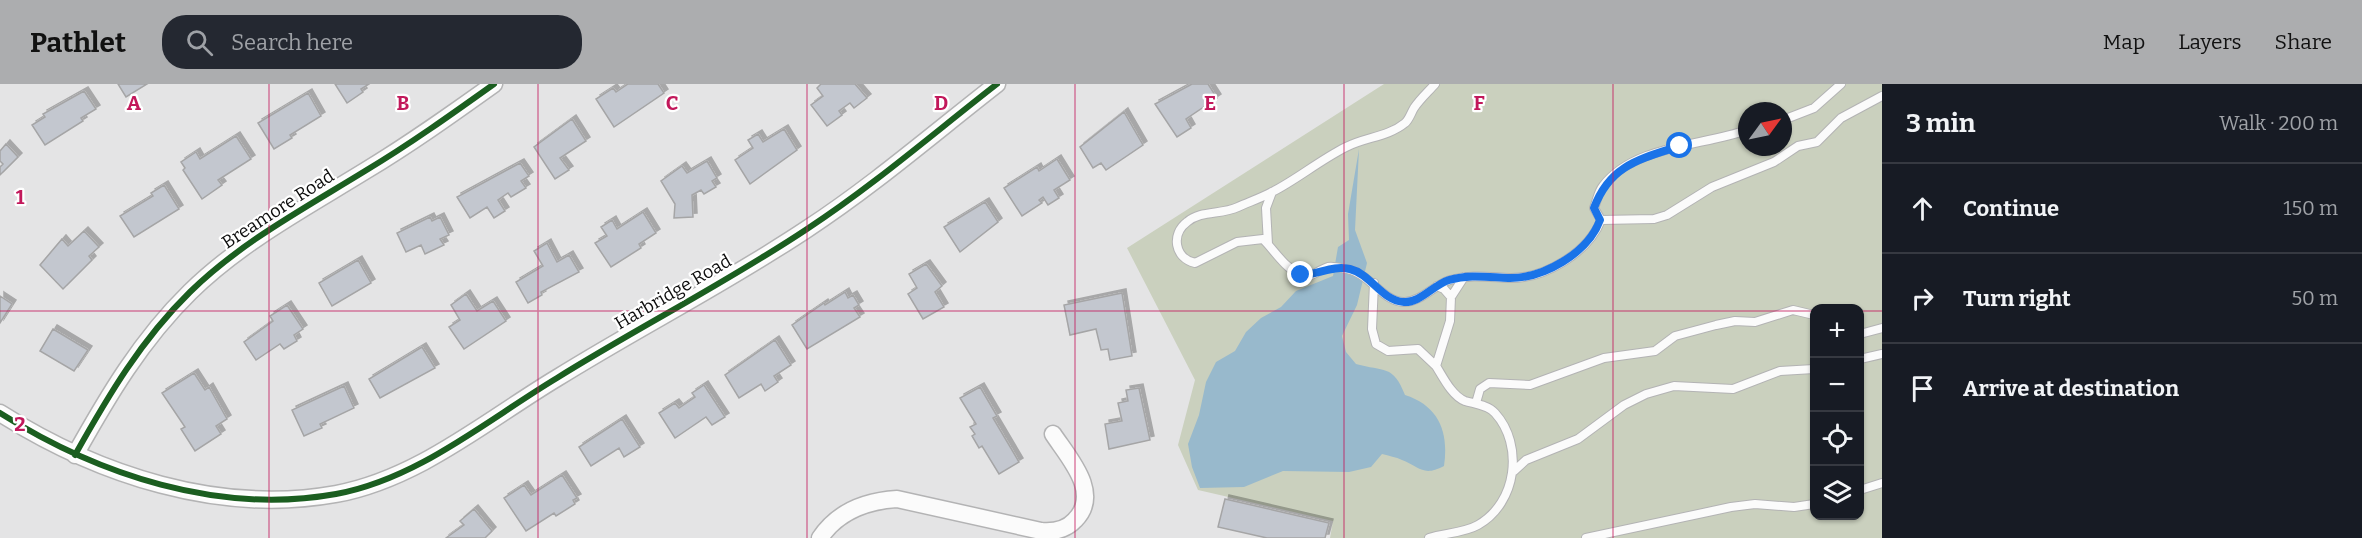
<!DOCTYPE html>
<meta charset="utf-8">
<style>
body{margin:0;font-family:Bitter,serif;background:#242831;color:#f1f3f6}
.controls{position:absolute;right:18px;bottom:18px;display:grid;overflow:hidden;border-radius:12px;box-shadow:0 2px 4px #0004}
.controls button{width:54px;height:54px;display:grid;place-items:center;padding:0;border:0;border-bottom:2px solid #363941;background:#171b24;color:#f1f3f6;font:30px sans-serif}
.compass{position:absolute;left:1738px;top:18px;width:54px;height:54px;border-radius:50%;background:#171b24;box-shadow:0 2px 4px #0004;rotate:57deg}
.stop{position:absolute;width:18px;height:18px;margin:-14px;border:4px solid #1a73e8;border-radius:50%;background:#fff}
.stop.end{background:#1a73e8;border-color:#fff;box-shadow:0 2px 6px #0008}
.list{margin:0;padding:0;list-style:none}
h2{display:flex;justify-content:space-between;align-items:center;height:78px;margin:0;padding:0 24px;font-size:26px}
h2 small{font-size:20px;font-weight:400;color:#9ea1a6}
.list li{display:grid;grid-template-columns:39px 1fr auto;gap:18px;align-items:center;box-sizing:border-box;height:90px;padding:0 24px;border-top:2px solid #363941}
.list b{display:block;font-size:22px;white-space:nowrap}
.list em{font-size:20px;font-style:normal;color:#9ea1a6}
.icon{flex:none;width:33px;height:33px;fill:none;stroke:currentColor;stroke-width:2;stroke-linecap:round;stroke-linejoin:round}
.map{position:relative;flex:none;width:1882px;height:454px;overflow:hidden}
header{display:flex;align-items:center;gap:36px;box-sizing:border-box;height:84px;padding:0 30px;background:#acadaf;color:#111}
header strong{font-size:28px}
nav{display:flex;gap:33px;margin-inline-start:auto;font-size:21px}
.search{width:420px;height:54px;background:#242831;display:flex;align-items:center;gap:15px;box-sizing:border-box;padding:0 21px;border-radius:24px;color:#9ea1a6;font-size:22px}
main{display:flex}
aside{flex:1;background:#171b24}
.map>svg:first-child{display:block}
.green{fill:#cad0be;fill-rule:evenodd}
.water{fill:#98b9cc}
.building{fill:#c3c7cf;stroke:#a5a5a6;stroke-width:1.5;filter:url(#shadow)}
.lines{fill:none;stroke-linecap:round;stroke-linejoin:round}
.service-casing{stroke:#b3b3b4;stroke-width:10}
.minor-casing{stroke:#b3b3b4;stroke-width:19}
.service{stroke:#fbfbfb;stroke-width:8}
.minor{stroke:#fbfbfb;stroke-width:16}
.cycleway-casing{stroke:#fff;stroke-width:10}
.cycleway{stroke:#1b5e20;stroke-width:6}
.route{stroke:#1a73e8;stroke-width:8}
.grid{fill:none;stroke:#c2185b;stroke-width:1.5;stroke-opacity:0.55}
.labels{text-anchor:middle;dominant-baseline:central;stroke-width:4.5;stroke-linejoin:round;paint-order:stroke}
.street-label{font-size:18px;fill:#0c0c0c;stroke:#fff}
.grid-label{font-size:20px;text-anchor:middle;font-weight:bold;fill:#c2185b;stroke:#fff;stroke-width:4.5;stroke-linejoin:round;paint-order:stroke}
</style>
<header>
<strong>Pathlet</strong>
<div class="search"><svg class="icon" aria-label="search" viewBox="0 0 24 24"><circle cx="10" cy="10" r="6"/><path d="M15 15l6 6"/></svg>Search here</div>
<nav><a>Map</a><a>Layers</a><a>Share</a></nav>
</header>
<main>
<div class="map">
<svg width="1882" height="454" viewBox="0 0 1882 454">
<defs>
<filter id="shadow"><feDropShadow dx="4" dy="-4" stdDeviation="0" flood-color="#0004"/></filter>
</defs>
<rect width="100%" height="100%" fill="#e4e4e5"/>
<!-- green -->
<path class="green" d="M1384,0H1882V454H1330L1333,437L1198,406L1178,361L1195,296L1127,164ZM1747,27H1783V63H1747ZM1814,225H1860V432H1814Z"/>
<!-- water -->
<path class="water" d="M1359,65L1355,146L1367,179L1357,221L1342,252L1346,268L1356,280C1384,288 1393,280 1405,311C1439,322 1449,348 1444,382C1423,393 1420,383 1402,376C1396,373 1389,372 1382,370L1371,383L1349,388L1283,387L1244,403L1200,404L1192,383L1188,360L1199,331L1206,298L1216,278L1235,267L1246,248L1261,234L1281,223L1296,207L1333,192L1338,163L1349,156L1348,130Z"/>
<!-- building -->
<path class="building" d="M118,0H147L126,13Z
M335,0H369L361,5L363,8L347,19Z
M628,0H658L664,9L614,43L596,15L613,4L616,8Z
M821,0H855L867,14L854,24L850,19L839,27L842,31L827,42L811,21L823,12L817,4Z
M1192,0H1208L1217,14L1186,35L1191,44L1177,53L1155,20Z
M84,7L96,25L81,34L83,37L45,61L32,41L45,33L43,30Z
M308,9L321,32L290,51L292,54L274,65L258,39Z
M1124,28L1143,61L1106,86L1101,79L1093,84L1080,63Z
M572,35L586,57L560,74L569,86L555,95L534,63Z
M784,45L797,66L750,100L735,76L753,64L748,56L758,50L763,58Z
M236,52L251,75L218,96L222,101L202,115L183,86L185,84L181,78L196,68L200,75Z
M6,60L18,73L0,91V83L3,80L0,77V67Z
M1057,75L1070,96L1054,106L1059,114L1048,121L1043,113L1039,116L1042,119L1022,132L1004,104L1037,83L1039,87Z
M707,77L717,94L712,97L716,103L704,110L701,106L692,111L693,133L674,134L675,120L661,97L682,82L687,89Z
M520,79L529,92L521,97L526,104L511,113L508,109L498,116L505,127L494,134L487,123L470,134L457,113Z
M164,101L179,125L134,153L120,132L153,112L151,109Z
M985,118L998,138L960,168L944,143Z
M643,128L656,149L639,160L641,164L611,183L595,159L607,152L601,143L612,136L617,145Z
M430,133L432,137L440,133L449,151L440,155L444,161L425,170L421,161L406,168L397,149Z
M84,147L99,163L89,172L92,176L63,205L40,181L62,155L68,162Z
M547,159L557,178L569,171L579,188L541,208L542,211L528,219L516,198L543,182L534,167Z
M358,176L371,199L332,222L319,199Z
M926,180L942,202L935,208L944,223L923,235L908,210L917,204L909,190Z
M845,208L848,214L853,211L859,221L854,224L860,233L807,265L792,241L824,219L825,221Z
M1122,209L1132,272L1110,276L1108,265L1101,266L1096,245L1070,251L1064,221Z
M466,210L477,227L493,217L506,237L464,265L449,243L460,236L451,221Z
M0,212L12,220L0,239Z
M287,221L303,245L294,251L297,257L284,265L280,260L256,276L244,258L273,237L270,232Z
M53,245L88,266L74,287L40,267Z
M775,256L791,281L774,292L778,298L765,307L761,300L739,314L725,291Z
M422,263L435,284L380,314L369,295Z
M194,289L205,306L209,303L227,335L216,342L221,350L195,367L181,345L185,343L162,309Z
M704,301L725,333L712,341L706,333L675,354L659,329L675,319L679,324L695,313L692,309Z
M344,302L354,324L320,340L322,344L304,352L292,326Z
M980,303L997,332L993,334L1019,378L999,390L982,362L979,364L972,352L975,350L970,343L976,340L960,314Z
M1139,304L1150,356L1109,365L1105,340L1122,337L1118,319L1128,317L1126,306Z
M622,335L640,363L624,373L619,364L591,382L579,363Z
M562,391L577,414L573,416L575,420L556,432L554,429L526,447L504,414L524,401L531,411Z
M1225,415L1329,439L1325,454H1267L1218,443Z
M474,425L492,447L485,454H446L464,441L460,437Z"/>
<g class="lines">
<!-- service casing -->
<g class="service-casing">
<path id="service" d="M1435,0C1428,8 1420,15 1414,24C1411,29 1409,36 1405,39C1388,53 1365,53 1346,63C1320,76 1296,96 1272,108C1261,114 1249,118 1238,123C1221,131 1201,126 1187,138C1171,150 1174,174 1195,179L1237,158L1263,155C1274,166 1284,183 1299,190C1310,196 1318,186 1328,183C1333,182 1341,184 1347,185C1370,189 1383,219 1405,218C1422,217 1434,201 1450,196C1471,190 1488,193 1509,194C1544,195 1588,169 1601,136L1654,135L1667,131L1712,103L1774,78L1798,62L1817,58L1841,34L1882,12
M1783,36L1814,24L1841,0
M1601,136L1594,124C1597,117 1598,108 1603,102C1634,61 1703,62 1747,46
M1268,160L1266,124L1272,108
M1374,199L1372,245L1376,260L1388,267L1418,265L1436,282
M1437,202L1444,205L1451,213L1464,193
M1860,250L1882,244
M1860,275L1882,270
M1476,319L1480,305L1489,299L1530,301L1604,274L1655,267L1675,252L1716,241L1735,237L1755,238L1793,226L1814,231
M1514,387L1526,376L1578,355L1624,321L1646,310L1674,302L1733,305L1780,287L1814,285
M1860,406L1882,399
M1429,454C1444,449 1464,449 1478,441C1517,419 1524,361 1495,329C1488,321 1475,320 1465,317C1452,312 1443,293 1436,282L1450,237L1451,213
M1586,454L1731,423L1755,420L1794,423L1814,420"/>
</g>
<!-- minor casing -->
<g class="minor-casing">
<path id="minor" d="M0,329C98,391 219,431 336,410C418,395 487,336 557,294C639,243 726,199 807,145C874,101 934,49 997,0
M75,371C108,312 141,256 190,208C241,158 305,124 365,87C410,60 452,30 494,0
M820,454C838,427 866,417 897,415L1041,447C1053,448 1066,446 1075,436C1102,409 1068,373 1053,350"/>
</g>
<!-- service -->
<use href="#service" class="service"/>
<!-- minor -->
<use href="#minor" class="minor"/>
<!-- cycleway casing -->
<g class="cycleway-casing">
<path id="cycleway" d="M0,329C98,391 219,431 336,410C418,395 487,336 557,294C639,243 726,199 807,145C874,101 934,49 997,0
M75,371C108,312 141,256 190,208C241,158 305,124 365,87C410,60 452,30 494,0"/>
</g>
<!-- cycleway -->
<use href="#cycleway" class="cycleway"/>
</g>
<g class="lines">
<!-- route -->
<path class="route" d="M1301,191C1319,191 1331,181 1350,185C1371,190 1382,217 1404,218C1420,219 1433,201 1449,196C1469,190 1487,193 1508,194C1543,195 1588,169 1600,136L1594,124C1610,81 1640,75 1680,62"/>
</g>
<!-- grid -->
<path class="grid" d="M269,0V454M538,0V454M807,0V454M1075,0V454M1344,0V454M1613,0V454M0,227H1814M1860,227H1882"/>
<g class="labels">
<!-- street labels -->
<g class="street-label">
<text transform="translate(278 125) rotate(-33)">Breamore Road</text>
<text transform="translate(673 208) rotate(-30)">Harbridge Road</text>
</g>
</g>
<g class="grid-label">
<text x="134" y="26">A</text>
<text x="403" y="26">B</text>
<text x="672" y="26">C</text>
<text x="941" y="26">D</text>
<text x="1210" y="26">E</text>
<text x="1479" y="26">F</text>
<text x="20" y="120">1</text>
<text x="20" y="347">2</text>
</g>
</svg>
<div class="controls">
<button>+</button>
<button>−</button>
<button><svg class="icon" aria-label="locate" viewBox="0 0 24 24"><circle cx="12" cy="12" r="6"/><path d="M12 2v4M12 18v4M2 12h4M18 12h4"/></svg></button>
<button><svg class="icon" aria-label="layers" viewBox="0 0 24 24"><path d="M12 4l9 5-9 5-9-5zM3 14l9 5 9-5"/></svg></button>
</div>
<svg class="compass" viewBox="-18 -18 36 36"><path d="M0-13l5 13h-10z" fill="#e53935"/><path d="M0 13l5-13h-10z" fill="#9ea1a6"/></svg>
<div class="stop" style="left:1680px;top:62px"></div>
<div class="stop end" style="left:1301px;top:191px"></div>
</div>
<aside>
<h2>3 min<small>Walk · 200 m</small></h2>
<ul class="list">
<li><svg class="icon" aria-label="ahead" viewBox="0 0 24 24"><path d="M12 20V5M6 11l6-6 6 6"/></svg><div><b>Continue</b></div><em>150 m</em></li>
<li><svg class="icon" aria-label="right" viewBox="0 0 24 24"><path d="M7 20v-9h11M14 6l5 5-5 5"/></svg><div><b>Turn right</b></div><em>50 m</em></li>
<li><svg class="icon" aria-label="arrive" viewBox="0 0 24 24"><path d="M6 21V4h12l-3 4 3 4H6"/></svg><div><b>Arrive at destination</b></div></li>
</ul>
</aside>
</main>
